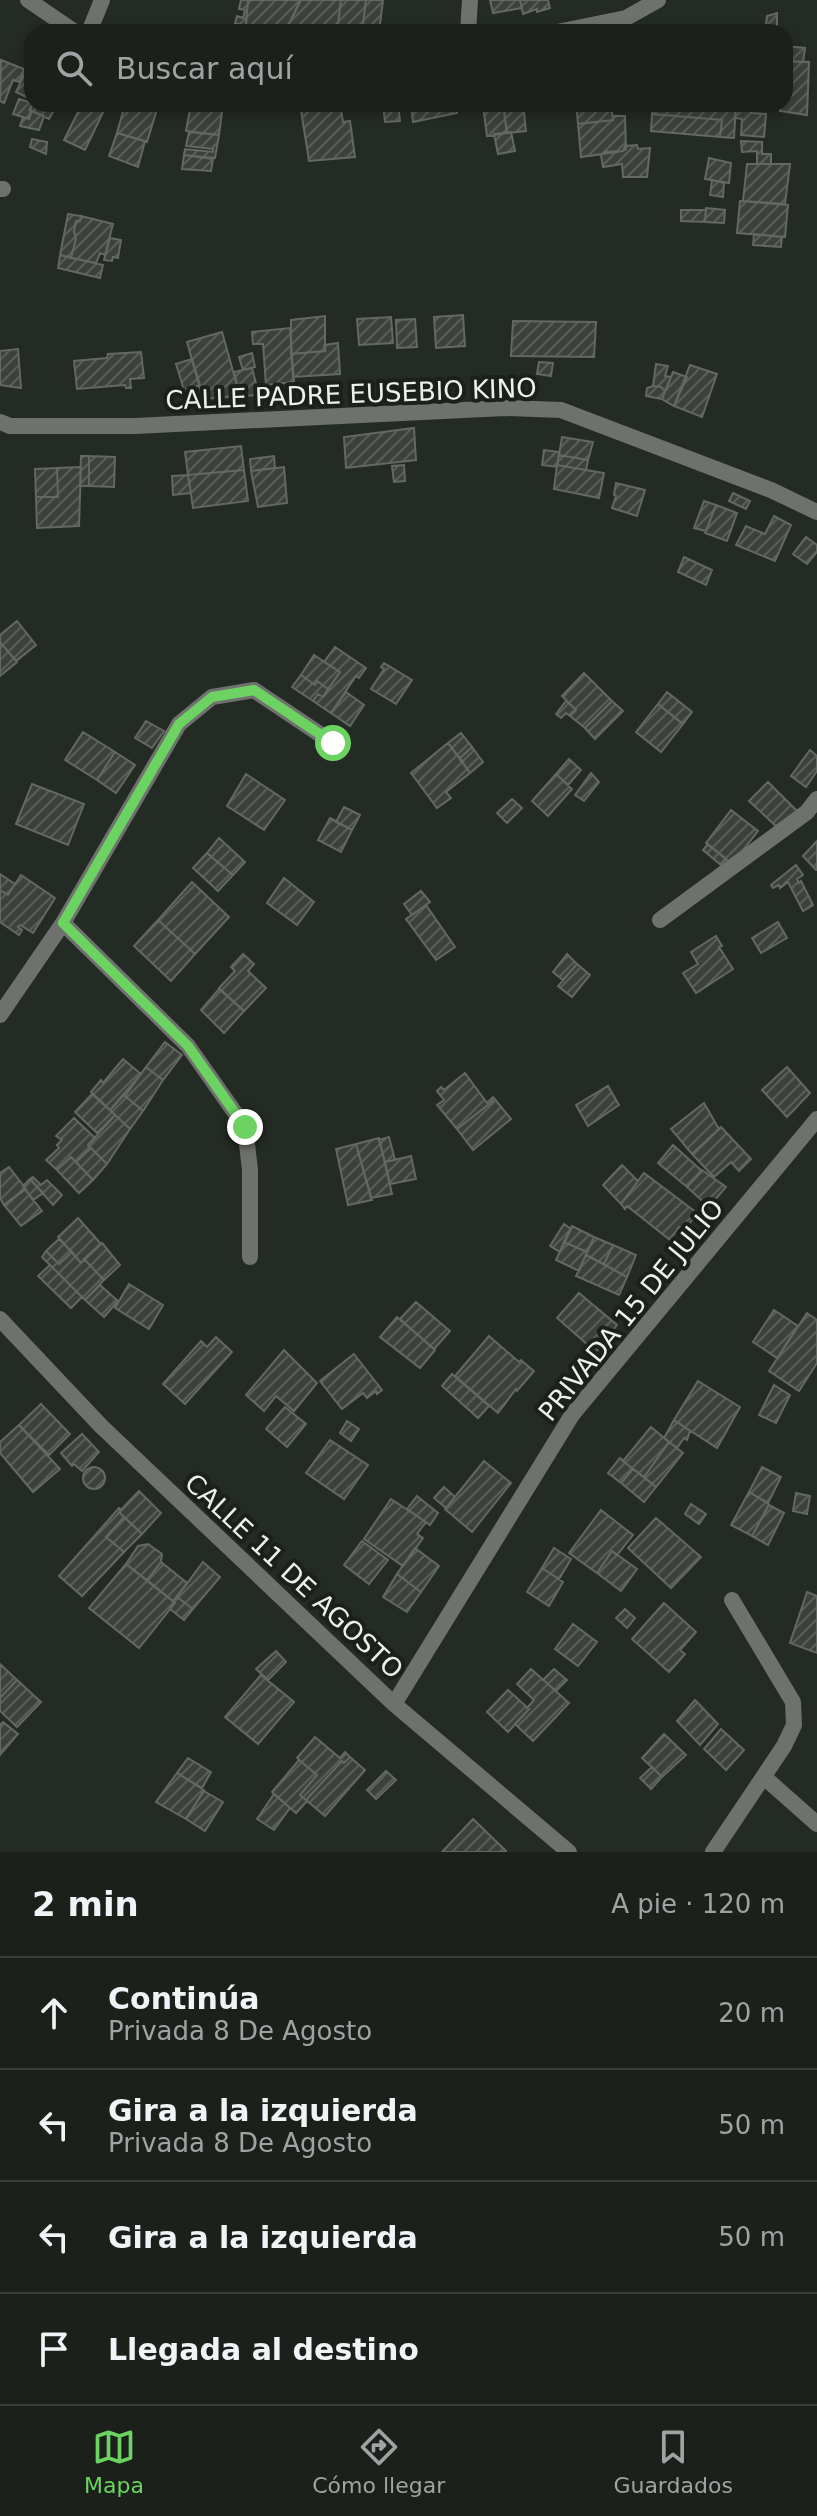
<!DOCTYPE html>
<html lang="es">
<meta charset="utf-8">
<style>
body{margin:0;font-family:"DejaVu Sans",sans-serif;background:#282d28;color:#f1f3f6}
.stop{position:absolute;width:24px;height:24px;margin:-18px;border:6px solid #6cd362;border-radius:50%;background:#fff}
.stop.end{background:#6cd362;border-color:#fff;box-shadow:0 2px 8px #0008}
.list{margin:0;padding:0;list-style:none}
h2{display:flex;justify-content:space-between;align-items:center;height:104px;margin:0;padding:0 32px;font-size:34px}
h2 small{font-size:26px;font-weight:400;color:#a0a3a3}
.list li{display:grid;grid-template-columns:52px 1fr auto;gap:24px;align-items:center;box-sizing:border-box;height:112px;padding:0 32px;border-top:2px solid #393e3a}
.list b{display:block;font-size:30px;white-space:nowrap}
.list p{margin:0;font-size:26px;white-space:nowrap;color:#a0a3a3}
.list em{font-size:26px;font-style:normal;color:#a0a3a3}
.icon{flex:none;width:44px;height:44px;fill:none;stroke:currentColor;stroke-width:2;stroke-linecap:round;stroke-linejoin:round}
.map{position:relative;flex:none;width:817px;height:1852px;overflow:hidden}
.search{position:absolute;background:#1b201b;box-shadow:0 4px 12px #0003;left:24px;right:24px;top:24px;height:88px;display:flex;align-items:center;gap:20px;box-sizing:border-box;padding:0 28px;border-radius:24px;color:#a0a3a3;font-size:30px}
.sheet{height:552px;background:#1b201b}
nav{display:flex;justify-content:space-around;align-items:center;box-sizing:border-box;height:112px;border-top:2px solid #393e3a;background:#1b201b;font-size:22px;color:#a0a3a3}
nav a{display:grid;justify-items:center;gap:4px}
nav .on{color:#6cd362}
.map>svg:first-child{display:block}
.building{fill:url(#building-hatch);stroke:#636962;stroke-width:2}
.lines{fill:none;stroke-linecap:round;stroke-linejoin:round}
.street{stroke:#6f716e;stroke-width:16}
.route{stroke:#6cd362;stroke-width:10}
.labels{text-anchor:middle;dominant-baseline:central;stroke-width:8;stroke-linejoin:round;paint-order:stroke}
.street-label{font-size:26px;fill:#edf0ec;stroke:#1b201a}
</style>
<div class="map">
<svg width="817" height="1852" viewBox="0 0 817 1852">
<defs>
<pattern id="building-hatch" width="6" height="6" patternUnits="userSpaceOnUse" patternTransform="scale(2)"><rect width="6" height="6" fill="#3c423b"/><path d="M-1 1l2-2M0 6l6-6M5 7l2-2" fill="none" stroke="#585e58"/></pattern>
</defs>
<rect width="100%" height="100%" fill="#242a24"/>
<!-- building -->
<path class="building" d="M241,0H248L246,26L235,23L237,16L243,18L245,10L239,9Z
M248,0H298L300,1L285,32H245Z
M341,0H366L362,32H337Z
M341,0L337,32H285L301,0Z
M366,0H383L379,32H362Z
M490,0H520L522,8L493,13Z
M520,0H548L550,8L537,12V9L523,14Z
M777,13V32H765L767,16Z
M785,46L805,48L803,62L785,61Z
M32,58V100L16,92Z
M1,60L24,69L19,82L13,80L4,103L0,101Z
M785,61L809,62L807,115L780,111V104H785Z
M19,99L32,103L29,119L13,114Z
M32,104H41L54,110L49,119L29,110Z
M82,104H107L85,150L64,140Z
M125,104H155L157,109L147,142L117,133Z
M191,104H223L219,135L186,131Z
M300,104H340L343,122L350,121L355,157L309,161Z
M383,104H398L400,121L385,122Z
M411,104H456L457,113L413,122Z
M503,104H523L526,131L507,133Z
M503,104L507,133L487,136L483,106Z
M576,104H611L613,120L578,124Z
M653,104H736L734,138L720,137L722,120L652,114Z
M736,104H751V113L766,114L764,137L741,135L742,119L735,118Z
M32,111L44,116L39,130L20,126L23,117L29,119Z
M652,114L722,120L720,137L651,131Z
M613,116H625L626,149L623,151L581,157L578,124L613,120Z
M189,132L219,135L215,158L184,155L185,149L213,152V149L186,146Z
M511,132L515,151L498,154L494,134Z
M117,133L145,141L138,167L109,156Z
M32,139L47,142L46,154L30,147Z
M741,141L762,142V154H771V164H757V151L742,152Z
M637,145L638,149L650,148L647,177H623L622,164L603,167L601,155L604,152L623,151L625,146Z
M184,155L213,159L211,171L182,169Z
M709,158L731,163L729,183L705,179Z
M747,164H790L785,204L743,201Z
M712,180L724,183L723,197L710,195Z
M740,201L788,205L785,237L737,233Z
M706,208L725,210L724,223L705,222Z
M681,210H706L705,222L681,221Z
M68,214L81,216L80,221H76L74,231L76,239L71,258L60,255Z
M81,216L113,224L105,255L100,253L96,263L71,258L76,239L74,231L76,221H80Z
M754,234L782,237L781,247L753,245Z
M110,238L121,240L118,258L113,257L112,261L104,260Z
M60,255L103,265L100,278L58,268Z
M463,315L465,346L436,348L434,317Z
M325,316V351L291,354V320Z
M391,317L393,343L359,345L357,319Z
M415,319L417,347L397,348L396,320Z
M513,321L596,322L594,357L511,356Z
M290,328L294,382L266,385L263,344H253L252,332Z
M222,332L240,396L203,399L187,342Z
M338,343L340,374L293,377L291,354L325,351L324,345Z
M18,349L21,388L0,385V351Z
M141,352L144,378L130,379L131,388H126L125,385L77,389L74,361L107,358L108,354Z
M252,353L255,367L243,370L239,357Z
M192,359L200,385L184,390L176,364Z
M539,362L553,363L551,376L537,374Z
M656,364L668,366L665,376L671,377L665,391L661,387L653,386Z
M690,365L717,374L702,417L674,406Z
M252,368L259,395L240,396L234,372Z
M673,372L687,377L674,406L662,399Z
M653,386L661,387L665,391L662,399L646,396L647,388Z
M414,428L416,460L346,468L344,437Z
M562,437L593,442L588,460L559,455Z
M241,446L244,470L188,475L185,452Z
M544,450L559,452L557,467L542,465Z
M559,455L588,460L586,470L557,465Z
M81,456H89V486H80Z
M89,456L115,457L114,487L89,486Z
M274,456L275,468L251,471L250,459Z
M404,465L405,481L394,482L392,466Z
M557,465L604,473L599,498L554,489Z
M81,467L79,526L37,528L36,497H58L57,468Z
M284,467L287,503L258,507L251,471Z
M57,468L58,497H36L35,469Z
M244,470L248,501L193,508L188,475Z
M188,475L191,493L173,495L172,476Z
M616,483L645,490L637,516L612,508L616,496L614,495Z
M733,493L750,501L746,509L729,501Z
M704,501L716,505L706,531L694,528Z
M716,505L737,513L727,541L705,533Z
M774,516L791,525L775,561L736,545L746,526L765,534Z
M806,537L817,545V552L807,564L793,554Z
M684,557L712,570L706,585L678,572Z
M17,621L36,645L16,661L0,642V635Z
M0,642L17,662L0,676Z
M335,647L366,668L359,678L356,676L331,713L313,701L318,694L323,697L340,672L324,662Z
M314,655L340,672L328,689L317,681L315,685L301,675Z
M384,663L412,680L396,704L371,689L384,669L381,667Z
M584,673L612,701L585,728L570,716L576,710L562,696Z
M301,675L315,685L317,681L328,689L323,697L318,694L313,701L292,687Z
M346,692L364,705L350,726L331,713Z
M667,692L692,712L683,724L658,704Z
M566,701L576,710L570,716L566,713L561,718L556,714Z
M612,701L623,711L595,739L585,728Z
M658,704L683,724L661,752L636,732Z
M146,721L164,731L152,748L135,738Z
M83,732L115,752L97,780L65,760Z
M461,733L472,747L460,758L448,743Z
M448,743L470,773L446,792L451,798L437,808L411,773Z
M472,747L483,762L470,773L460,758Z
M810,750L817,756V771L806,787L791,776Z
M115,752L135,765L116,793L97,780Z
M569,759L581,770L568,785L556,774Z
M591,773L599,782L584,801L575,795Z
M246,774L285,800L264,830L227,806Z
M556,774L572,789L548,816L532,801Z
M768,782L799,813L779,829L749,801Z
M32,784L84,804L68,845L16,824Z
M512,799L522,808L507,823L497,813Z
M344,807L360,815L352,830L336,822Z
M731,810L758,831L732,864L706,843Z
M330,818L352,830L341,852L318,840Z
M219,838L245,862L233,875L207,853Z
M817,841V870H816L803,856Z
M708,844L726,859L721,865L703,850Z
M207,853L233,875L218,891L193,868Z
M796,865L803,875L797,879L799,883L801,881L813,905L803,911L788,882L780,888L779,885L773,888L771,885Z
M0,874L15,884L8,895L0,890Z
M21,875L55,898L33,933L20,925L18,927L22,930L19,935L0,922V890L8,895Z
M284,878L314,902L297,925L267,903Z
M192,882L229,917L195,954L158,920Z
M421,891L430,902L412,915L404,904Z
M426,905L455,947L436,960L406,919Z
M158,920L195,954L171,981L134,946Z
M778,922L787,938L761,953L752,938Z
M716,936L722,946L719,947L733,969L696,993L683,973L698,964L691,952Z
M243,954L254,964L248,971L266,988L244,1011L219,988L235,971L231,967Z
M567,954L577,964L563,980L553,972Z
M577,964L590,975L572,997L558,986Z
M219,989L244,1011L224,1033L201,1010Z
M165,1042L182,1055L163,1080L146,1067Z
M123,1059L141,1074L110,1110L91,1092L101,1080L103,1083Z
M146,1067L163,1080L143,1111L125,1096Z
M787,1067L810,1093L787,1117L762,1090Z
M465,1073L487,1103L491,1099L493,1101L457,1129L437,1105L444,1100L437,1091L441,1087L444,1090Z
M608,1086L619,1105L588,1126L576,1105Z
M92,1094L115,1115L97,1133L75,1112Z
M124,1095L143,1111L130,1129L110,1110Z
M493,1097L511,1119L473,1150L457,1129L493,1101L491,1099Z
M704,1103L719,1129L692,1154L671,1129Z
M115,1115L130,1129L107,1164L88,1145Z
M74,1118L95,1138L88,1145L91,1148L76,1162L71,1157L57,1170L46,1160L59,1148L57,1145L62,1140L56,1136Z
M721,1127L751,1159L739,1171L731,1162L714,1177L692,1154Z
M389,1137L395,1160L385,1162L379,1140Z
M379,1138L392,1194L371,1198L356,1144Z
M356,1144L372,1200L348,1205L336,1149Z
M673,1145L702,1171L687,1187L658,1163Z
M91,1148L107,1164L93,1180L76,1162Z
M411,1156L416,1179L390,1184L385,1162Z
M71,1157L93,1180L79,1193L57,1170Z
M622,1165L638,1181L621,1204L603,1185Z
M9,1167L26,1189L4,1205L0,1198V1173Z
M702,1170L726,1187L709,1207L687,1187Z
M644,1173L697,1213L684,1231L679,1227L670,1240L627,1206L625,1209L621,1204Z
M33,1177L41,1185L47,1180L62,1195L53,1205L30,1179Z
M30,1179L43,1193L33,1200L23,1186Z
M25,1189L42,1211L21,1226L4,1205Z
M78,1218L101,1244L81,1263L58,1237Z
M564,1224L571,1229L560,1252L550,1246Z
M572,1226L594,1237L587,1252L564,1242Z
M594,1237L613,1245L604,1264L586,1255Z
M59,1239L72,1252L59,1264L46,1251Z
M564,1242L587,1252L579,1271L556,1260Z
M102,1243L120,1265L104,1280L84,1259Z
M613,1245L636,1255L627,1277L604,1264Z
M46,1251L59,1264L72,1252L81,1263L84,1259L104,1280L85,1300L42,1257Z
M586,1255L627,1277L619,1295L576,1276Z
M50,1265L82,1297L71,1308L38,1276Z
M129,1284L163,1305L149,1329L115,1308Z
M100,1285L118,1301L104,1317L85,1300Z
M579,1293L617,1325L596,1352L557,1318Z
M416,1302L450,1331L434,1349L400,1319Z
M774,1310L798,1326L777,1358L753,1342Z
M807,1313L817,1320V1363L799,1391L769,1371Z
M397,1317L435,1350L420,1368L380,1337Z
M489,1336L519,1362L521,1360L534,1371L517,1391L516,1389L498,1413L455,1376Z
M216,1337L232,1352L185,1404L163,1384L201,1341L207,1347Z
M284,1350L317,1383L294,1411L276,1396L264,1411L246,1395Z
M354,1354L382,1390L377,1394L376,1391L367,1398L363,1393L342,1409L320,1381Z
M452,1374L489,1406L478,1418L442,1386Z
M698,1381L740,1407L717,1448L674,1420Z
M774,1385L790,1395L776,1423L759,1415Z
M41,1404L70,1434L49,1455L19,1425Z
M285,1407L306,1424L287,1447L266,1429Z
M674,1420L690,1431L687,1440L684,1438L677,1448L664,1438Z
M347,1421L359,1429L351,1441L340,1433Z
M19,1425L60,1469L33,1492L0,1453V1442Z
M651,1427L669,1442L644,1477L623,1461Z
M82,1434L99,1452L82,1471L74,1464L72,1466L61,1453Z
M330,1440L368,1465L344,1499L306,1473Z
M669,1442L683,1453L656,1487L644,1477Z
M620,1458L633,1469L621,1483L608,1473Z
M484,1461L511,1483L472,1532L445,1509Z
M83 1478a11 11 0 1 1 22 0a11 11 0 1 1-22 0Z
M762,1467L781,1477L768,1503L749,1492Z
M633,1469L656,1487L644,1502L621,1483Z
M444,1487L455,1497L446,1508L434,1498Z
M139,1491L161,1513L142,1534L119,1512Z
M749,1492L769,1504L752,1536L731,1525Z
M796,1493L810,1496L807,1514L793,1511Z
M417,1496L438,1513L430,1525L407,1509Z
M391,1499L426,1522L417,1534L423,1538L403,1566L364,1539Z
M691,1504L706,1514L699,1524L685,1514Z
M769,1505L784,1513L768,1545L752,1536Z
M119,1508L121,1510L119,1512L124,1517L106,1537L124,1552L82,1596L59,1576Z
M601,1510L633,1535L617,1555L612,1551L597,1573L569,1553Z
M124,1517L142,1534L124,1552L106,1537Z
M656,1518L701,1557L671,1588L628,1548Z
M362,1541L388,1560L369,1584L344,1565Z
M148,1544L162,1554L161,1562L147,1580L126,1564L138,1546Z
M415,1548L439,1566L421,1592L397,1574Z
M554,1548L571,1559L559,1579L542,1568Z
M612,1551L637,1569L621,1591L597,1573Z
M161,1562L187,1583L173,1601L147,1580Z
M203,1562L220,1577L193,1609L177,1597Z
M126,1564L175,1603L139,1648L89,1608Z
M542,1568L563,1582L549,1606L527,1592Z
M397,1574L421,1592L407,1612L383,1597Z
M807,1592L817,1596V1653L790,1643Z
M177,1597L193,1609L184,1620L170,1609Z
M664,1603L696,1632L680,1650L685,1654L669,1672L632,1639Z
M625,1609L635,1618L627,1628L616,1618Z
M573,1624L597,1642L578,1666L555,1649Z
M276,1651L286,1662L268,1680L256,1669Z
M0,1664L17,1680L0,1698Z
M531,1669L569,1703L533,1741L515,1724L529,1709L527,1708L534,1700L517,1684Z
M554,1669L567,1680L556,1691L543,1680Z
M261,1675L294,1702L258,1744L225,1717Z
M17,1680L41,1702L17,1727L0,1711V1698Z
M508,1690L529,1709L508,1732L487,1712Z
M695,1700L718,1724L700,1745L677,1721Z
M3,1722L18,1734L0,1755V1725Z
M721,1729L744,1750L726,1770L704,1749Z
M664,1734L686,1755L662,1777L642,1758Z
M315,1737L340,1758L345,1752L350,1757L344,1763L342,1761L306,1800L300,1795L317,1775L297,1758Z
M350,1757L365,1770L325,1816L306,1800L342,1761L344,1763Z
M188,1758L211,1772L202,1788L177,1773Z
M299,1760L317,1775L300,1795L307,1801L296,1813L272,1792Z
M652,1767L662,1777L651,1789L640,1778Z
M386,1771L396,1780L376,1799L367,1790Z
M177,1773L204,1790L186,1819L156,1802Z
M204,1791L223,1802L205,1831L186,1819Z
M274,1794L290,1808L274,1830L257,1819Z
M473,1819L506,1851V1852H442Z"/>
<g class="lines">
<!-- street -->
<path class="street" d="M28,0L75,32
M89,32L102,0
M468,32L470,0
M557,32L626,18L658,0
M0,189H3
M0,422L10,426H135L505,408L561,410L771,490L817,512
M660,920L807,812L817,799
M63,923L188,1046L245,1127L250,1170V1257
M0,1015L63,923L179,724L212,697L254,690L333,743
M0,1319L101,1426L394,1704L569,1852
M394,1704L572,1415L817,1119
M764,1777L817,1824
M713,1852L784,1746L794,1725L793,1702L732,1600"/>
</g>
<g class="lines">
<!-- route -->
<path class="route" d="M245,1127L188,1046L63,923L179,724L212,697L254,690L333,743"/>
</g>
<g class="labels">
<!-- street labels -->
<g class="street-label">
<text transform="translate(351 394) rotate(-2)">CALLE PADRE EUSEBIO KINO</text>
<text transform="translate(631 1310) rotate(-51)">PRIVADA 15 DE JULIO</text>
<text transform="translate(294 1576) rotate(43)">CALLE 11 DE AGOSTO</text>
</g>
</g>
</svg>
<div class="stop" style="left:333px;top:743px"></div>
<div class="stop end" style="left:245px;top:1127px"></div>
<div class="search"><svg class="icon" aria-label="search" viewBox="0 0 24 24"><circle cx="10" cy="10" r="6"/><path d="M15 15l6 6"/></svg>Buscar aquí</div>
</div>
<section class="sheet">
<h2>2 min<small>A pie · 120 m</small></h2>
<ul class="list">
<li><svg class="icon" aria-label="ahead" viewBox="0 0 24 24"><path d="M12 20V5M6 11l6-6 6 6"/></svg><div><b>Continúa</b><p>Privada 8 De Agosto</p></div><em>20 m</em></li>
<li><svg class="icon" aria-label="left" viewBox="0 0 24 24"><path d="M17 20v-9H6M10 6l-5 5 5 5"/></svg><div><b>Gira a la izquierda</b><p>Privada 8 De Agosto</p></div><em>50 m</em></li>
<li><svg class="icon" aria-label="left" viewBox="0 0 24 24"><path d="M17 20v-9H6M10 6l-5 5 5 5"/></svg><div><b>Gira a la izquierda</b></div><em>50 m</em></li>
<li><svg class="icon" aria-label="arrive" viewBox="0 0 24 24"><path d="M6 21V4h12l-3 4 3 4H6"/></svg><div><b>Llegada al destino</b></div></li>
</ul>
</section>
<nav>
<a class="on"><svg class="icon" aria-label="map" viewBox="0 0 24 24"><path d="M3 6l6-2 6 2 6-2v14l-6 2-6-2-6 2zM9 4v14M15 6v14"/></svg>Mapa</a>
<a><svg class="icon" aria-label="directions" viewBox="0 0 24 24"><path d="M12 3l9 9-9 9-9-9zM9 14v-3h6M13 9l2 2-2 2"/></svg>Cómo llegar</a>
<a><svg class="icon" aria-label="saved" viewBox="0 0 24 24"><path d="M7 4h10v16l-5-4-5 4z"/></svg>Guardados</a>
</nav>
